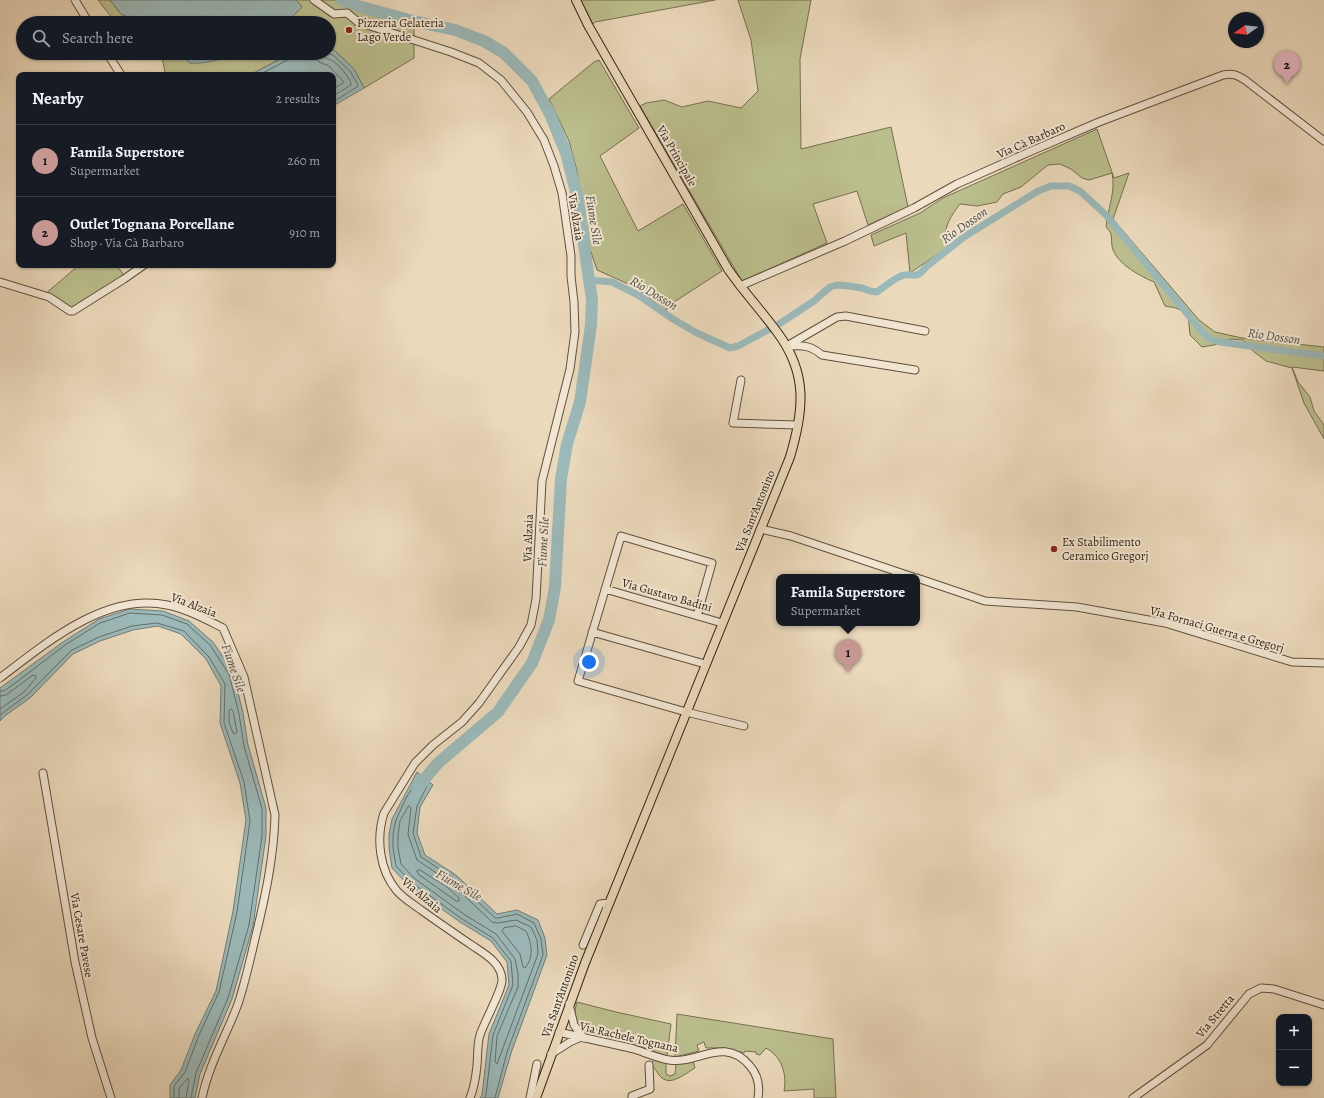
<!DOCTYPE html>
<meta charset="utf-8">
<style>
body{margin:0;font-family:Alegreya,serif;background:#20242c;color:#f1f3f6}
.controls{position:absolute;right:12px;bottom:12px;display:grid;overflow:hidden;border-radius:8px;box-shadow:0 1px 3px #0004}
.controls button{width:36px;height:36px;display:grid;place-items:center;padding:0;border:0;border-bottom:1px solid #363941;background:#171b24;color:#f1f3f6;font:20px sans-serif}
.compass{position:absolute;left:1228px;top:12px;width:36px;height:36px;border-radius:50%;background:#171b24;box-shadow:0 1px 3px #0004;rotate:256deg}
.you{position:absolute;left:589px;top:662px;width:14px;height:14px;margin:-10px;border:3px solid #fff;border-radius:50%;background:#1a73e8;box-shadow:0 0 0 6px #1a73e833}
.badge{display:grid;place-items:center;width:26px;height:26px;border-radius:50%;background:#c59692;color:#111;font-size:13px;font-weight:700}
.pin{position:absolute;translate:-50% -33px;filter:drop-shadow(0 1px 2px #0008)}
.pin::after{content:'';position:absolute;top:21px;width:14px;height:12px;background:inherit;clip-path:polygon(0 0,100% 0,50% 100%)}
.popup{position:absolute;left:776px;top:574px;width:144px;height:52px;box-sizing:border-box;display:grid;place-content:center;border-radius:8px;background:#171b24;filter:drop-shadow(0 1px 3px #0005);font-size:13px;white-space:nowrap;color:#9ea1a6}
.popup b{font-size:15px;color:#f1f3f6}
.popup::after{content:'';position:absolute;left:50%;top:100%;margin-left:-8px;border:8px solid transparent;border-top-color:#171b24}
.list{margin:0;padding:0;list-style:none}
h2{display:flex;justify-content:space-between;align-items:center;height:52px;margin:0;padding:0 16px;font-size:17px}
h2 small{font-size:13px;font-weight:400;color:#9ea1a6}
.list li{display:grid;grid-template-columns:26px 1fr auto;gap:12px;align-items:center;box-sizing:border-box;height:72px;padding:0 16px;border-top:1px solid #363941}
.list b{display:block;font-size:15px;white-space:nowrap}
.list p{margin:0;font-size:13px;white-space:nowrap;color:#9ea1a6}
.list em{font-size:13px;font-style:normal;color:#9ea1a6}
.icon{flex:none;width:22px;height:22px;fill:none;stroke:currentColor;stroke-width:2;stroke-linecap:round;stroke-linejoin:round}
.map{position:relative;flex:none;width:1324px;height:1098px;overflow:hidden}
.search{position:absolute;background:#171b24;box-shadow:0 1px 3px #0004;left:16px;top:16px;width:320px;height:44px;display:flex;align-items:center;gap:10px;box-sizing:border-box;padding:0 14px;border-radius:22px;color:#9ea1a6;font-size:15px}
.panel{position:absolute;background:#171b24;box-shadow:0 1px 3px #0004;left:16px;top:72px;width:320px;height:196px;border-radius:8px}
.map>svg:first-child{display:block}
.green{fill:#bbbe8d;stroke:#767050}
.water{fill:#9bb9b9;stroke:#717d77}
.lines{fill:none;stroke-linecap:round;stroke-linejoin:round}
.shore{stroke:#666e66;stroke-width:1}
.canal{stroke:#9bb9b9;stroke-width:7}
.river{stroke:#9bb9b9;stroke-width:12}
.minor-casing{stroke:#60503d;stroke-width:9}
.major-casing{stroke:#322213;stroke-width:10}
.minor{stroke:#f2e6d3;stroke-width:7}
.major{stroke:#ebd9bb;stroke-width:8}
.poi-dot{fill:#8f2418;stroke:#f2e6d3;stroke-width:1.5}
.labels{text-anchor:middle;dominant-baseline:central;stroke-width:4;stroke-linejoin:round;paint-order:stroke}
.poi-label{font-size:12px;fill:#322213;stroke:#f2e6d3;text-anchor:start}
.street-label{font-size:12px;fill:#322213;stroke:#f2e6d3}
.water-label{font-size:13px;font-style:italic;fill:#524f45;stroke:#f2e6d3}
</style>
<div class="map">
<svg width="1324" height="1098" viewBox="0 0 1324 1098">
<rect width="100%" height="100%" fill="#ebd9bb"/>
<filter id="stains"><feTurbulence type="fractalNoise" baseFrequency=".005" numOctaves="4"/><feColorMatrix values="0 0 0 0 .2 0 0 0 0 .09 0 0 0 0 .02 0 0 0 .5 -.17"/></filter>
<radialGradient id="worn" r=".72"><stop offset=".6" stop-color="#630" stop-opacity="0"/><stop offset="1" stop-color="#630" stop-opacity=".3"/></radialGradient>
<!-- green -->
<path class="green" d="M98,0H110L121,14L141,23H116Z
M296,0H337L414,26V58L364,88L354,69L334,50L329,51V23H286L302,7Z
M580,0H715L595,22L593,24Z
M738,0H811L800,59L801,149L891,127L908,207L868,225L857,191L813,204L827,243L742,281L640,106L646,103L664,100L682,107L708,101L741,108L758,91L751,40Z
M157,53H179L190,63L222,59L234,53H292L250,75H164L165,72L162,57Z
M599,60L639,128L600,156L638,231L683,204L722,271L671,304L665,311L635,287L597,270L590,249L577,171L569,141L549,99L594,62Z
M1097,129L1114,178L1129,173L1113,219L1199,320L1215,332L1242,338L1324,347V371L1292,367L1298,382L1310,397L1314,411L1324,425V439L1304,403L1292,368L1266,361L1253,351L1243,340L1231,339L1214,345L1202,347L1190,335L1188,314L1176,308L1165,306L1154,282C1140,276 1119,265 1113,250C1111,245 1112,239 1111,234C1110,231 1107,229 1106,226C1108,208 1116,191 1112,173L1089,180L1082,178L1071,169L1060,164L1048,165L1021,187L1003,194L997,202L977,206L960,204C950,217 941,231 948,247L910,273L906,233L874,246L871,235L920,213L943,198Z
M79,265H116L124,275L134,269L71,311L44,295Z
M577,1002L616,1012L671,1024L667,1056L641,1047L604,1039V1037L587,1032L586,1035C575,1027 573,1014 577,1002Z
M677,1014L833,1039L836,1098H814V1089L784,1091C787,1074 782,1057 766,1048L760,1055L756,1054V1052L745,1051L744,1053L725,1048H706L704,1042L697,1045L699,1051L675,1057Z
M655,1060L666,1063V1074L670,1076L675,1074L676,1064L693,1061L695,1068C686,1073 672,1086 662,1078C658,1075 656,1069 652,1066V1062Z"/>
<!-- water -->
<path class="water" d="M110,0H296L302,7L286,23H141L121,14Z
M334,50L354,69L364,88L333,106V75H250L292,53H329V51Z
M179,53H234C220,60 206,64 190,63Z
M130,609L163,611L189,621L213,642L233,672L243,713L248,745L266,808V836L253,926L232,999L200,1074L195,1098H170V1085L181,1070L195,1034L216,991L233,911L246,820L240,783L220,723L221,686L206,659L181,634L158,626L133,630L100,641L73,654L30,698L6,715L0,721V688L63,642L99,619Z
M417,772L433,785L420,807L417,833L425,855L456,875L497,914L517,910L538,920L545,938L547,955L511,1053L498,1098H480L482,1095L489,1034L509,985L507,962L491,941L460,922L408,885L392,868L389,848V834L392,819Z"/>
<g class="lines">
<!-- shore -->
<path class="shore" d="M185,53L191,59C202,60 216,58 225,53
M314,53L319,62L329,66L343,81V83L333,89
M321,53C324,59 326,58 331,60C338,63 348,76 351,83V85L333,96
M326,53L333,55L350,71L358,85L357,87L333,102
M259,75L291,58L293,53
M0,691H4L18,681L65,645L100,623L130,613L162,615L187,624L210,645L229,674L239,714L244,746L262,809V836L249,925L228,998L196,1073L191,1098
M0,696L6,695L33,675L36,676V678L24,692L0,709
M231,709L233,711L237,732L235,734L233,733L229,722V711Z
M0,715L27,695L72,650L99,637L132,626L157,623L184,631L209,657L225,684L224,723L244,782L250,821L237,912L219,992L199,1035L185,1072L174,1086V1098
M409,806L411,808L408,834L417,860L450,882L492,922L498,923L516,920L531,927L537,940L538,954L497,1064L495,1062L497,1036L518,987V974L515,959L496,934L465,915L414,878L401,864L398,848V835L400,821Z
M420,870L447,887L459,898V901H456L418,874L417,871Z
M516,926L526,931C532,944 534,957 525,968L523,967L520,954L502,931L504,928Z
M179,1098V1088L188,1078L189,1080L186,1098
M485,1098L486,1095L493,1035L513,985L511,961L493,938L462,919L411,882L396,866L393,848V834L396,820L406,798L418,779L427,786L417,806L413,833L421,857L453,878L495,918H498L517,914L534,923L541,939L543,955L507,1052L495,1098"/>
<!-- canal -->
<path class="canal" d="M589,280L612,282L638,295L673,319L695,332L730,348L738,346L779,324L814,301L830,287L837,285L849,286L862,288L870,291L877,292C884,287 892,280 901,276C913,271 914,282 926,267L964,237L1038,191L1051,186H1069L1080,191L1106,215L1203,333L1210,339L1220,342L1324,356"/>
<!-- river -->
<path class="river" d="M342,0L358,6L409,20L455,30L484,41L504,53L532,81L550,114L566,153L577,196L592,300L591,325L580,402L567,444L561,479L555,587L549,620L532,663L498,712L438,763L422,782L417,791"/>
<!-- minor casing -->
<g class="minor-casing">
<path id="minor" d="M75,0L89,23
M314,0L334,14L347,13L358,22L451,52L479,63L501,80L527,112L544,140L554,166L562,193L571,256V276L574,302L575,332L570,369L542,481L536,599L531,625L519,647L479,703L462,722L433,745L415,763L384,813C376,838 379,870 397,891C403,898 413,904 421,910C438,922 455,934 473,946C485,954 501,963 502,979C503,989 484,1022 480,1035C477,1045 478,1055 477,1065C476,1076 474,1088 470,1098
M107,53L121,75
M0,282L49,297L70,311H73L124,279L144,265
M740,286L845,241L914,208L957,184L1029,152L1099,122L1223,75C1233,73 1237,75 1245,80L1324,141
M787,346L837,317L846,316L925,331
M789,346C804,345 811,346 822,355L915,370
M741,380L733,423L798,425
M760,529L791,536L913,577
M917,578L985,601L1077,607L1165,623L1292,662L1324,663
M605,589L722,623
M697,616L712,563L621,536L578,681L686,712L744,726
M592,632L705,664
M0,678C45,644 105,592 167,605C187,609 205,619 223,628L244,677L275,815C274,857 265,898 255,939C250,960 245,983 238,1004C226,1036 209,1064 202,1098
M43,773L75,962L92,1038L111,1098
M583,945L600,904L609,903
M569,1004L574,1025L584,1038
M559,1032C584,1038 609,1043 634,1049C646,1053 658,1058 669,1060C697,1065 724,1035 750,1066C758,1075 760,1086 758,1098
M551,1054L570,1042L581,1037
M530,1098L537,1064
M632,1098V1096L650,1089L649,1065
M1133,1098L1207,1045L1249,994L1261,988L1274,989L1324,1005"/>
</g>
<!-- major casing -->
<g class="major-casing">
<path id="major" d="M536,1098L585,963L790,457C804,410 808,373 777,332C761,310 743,291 728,269L588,25L576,0"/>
</g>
<!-- minor -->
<use href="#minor" class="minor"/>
<!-- major -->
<use href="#major" class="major"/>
</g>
<!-- markers -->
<g class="poi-dot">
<circle cx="349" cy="30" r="4"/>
<circle cx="1054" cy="549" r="4"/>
</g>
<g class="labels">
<!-- poi labels -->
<g class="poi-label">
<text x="357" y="23">Pizzeria Gelateria<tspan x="357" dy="14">Lago Verde</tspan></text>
<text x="1062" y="542">Ex Stabilimento<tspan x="1062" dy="14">Ceramico Gregorj</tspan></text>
</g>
<!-- street labels -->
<g class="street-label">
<text transform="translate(1031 140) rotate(-24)">Via Cà Barbaro</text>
<text transform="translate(677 156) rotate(60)">Via Principale</text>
<text transform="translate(576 217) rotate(81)">Via Alzaia</text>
<text transform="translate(755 511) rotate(-68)">Via Sant'Antonino</text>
<text transform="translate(528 538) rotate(-88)">Via Alzaia</text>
<text transform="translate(667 595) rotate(16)">Via Gustavo Badini</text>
<text transform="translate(194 605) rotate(21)">Via Alzaia</text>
<text transform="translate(1217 629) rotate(16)">Via Fornaci Guerra e Gregorj</text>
<text transform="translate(422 895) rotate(40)">Via Alzaia</text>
<text transform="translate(82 935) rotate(80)">Via Cesare Pavese</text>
<text transform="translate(560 996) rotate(-70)">Via Sant'Antonino</text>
<text transform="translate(1215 1016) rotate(-50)">Via Stretta</text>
<text transform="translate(629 1037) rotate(13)">Via Rachele Tognana</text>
</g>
<!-- water labels -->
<g class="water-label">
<text transform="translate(594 220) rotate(81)">Fiume Sile</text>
<text transform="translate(964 225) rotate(-35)">Rio Dosson</text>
<text transform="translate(654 293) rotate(31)">Rio Dosson</text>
<text transform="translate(1274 336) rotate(8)">Rio Dosson</text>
<text transform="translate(543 542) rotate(-87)">Fiume Sile</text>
<text transform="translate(234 668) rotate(71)">Fiume Sile</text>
<text transform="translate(459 885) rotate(30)">Fiume Sile</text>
</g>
</g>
<rect width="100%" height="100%" filter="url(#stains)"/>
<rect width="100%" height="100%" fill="url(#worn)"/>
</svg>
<div class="controls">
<button>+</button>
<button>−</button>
</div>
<svg class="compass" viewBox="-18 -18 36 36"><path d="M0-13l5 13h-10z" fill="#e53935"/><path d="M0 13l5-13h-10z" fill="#9ea1a6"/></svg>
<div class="you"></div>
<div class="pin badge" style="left:848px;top:672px">1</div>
<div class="popup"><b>Famila Superstore</b>Supermarket</div>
<div class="pin badge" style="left:1287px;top:84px">2</div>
<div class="search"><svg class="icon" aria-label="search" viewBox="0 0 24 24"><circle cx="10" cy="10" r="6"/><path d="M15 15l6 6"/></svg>Search here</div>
<section class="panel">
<h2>Nearby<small>2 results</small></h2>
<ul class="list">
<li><span class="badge">1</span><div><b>Famila Superstore</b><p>Supermarket</p></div><em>260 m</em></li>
<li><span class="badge">2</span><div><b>Outlet Tognana Porcellane</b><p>Shop · Via Cà Barbaro</p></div><em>910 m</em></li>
</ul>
</section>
</div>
